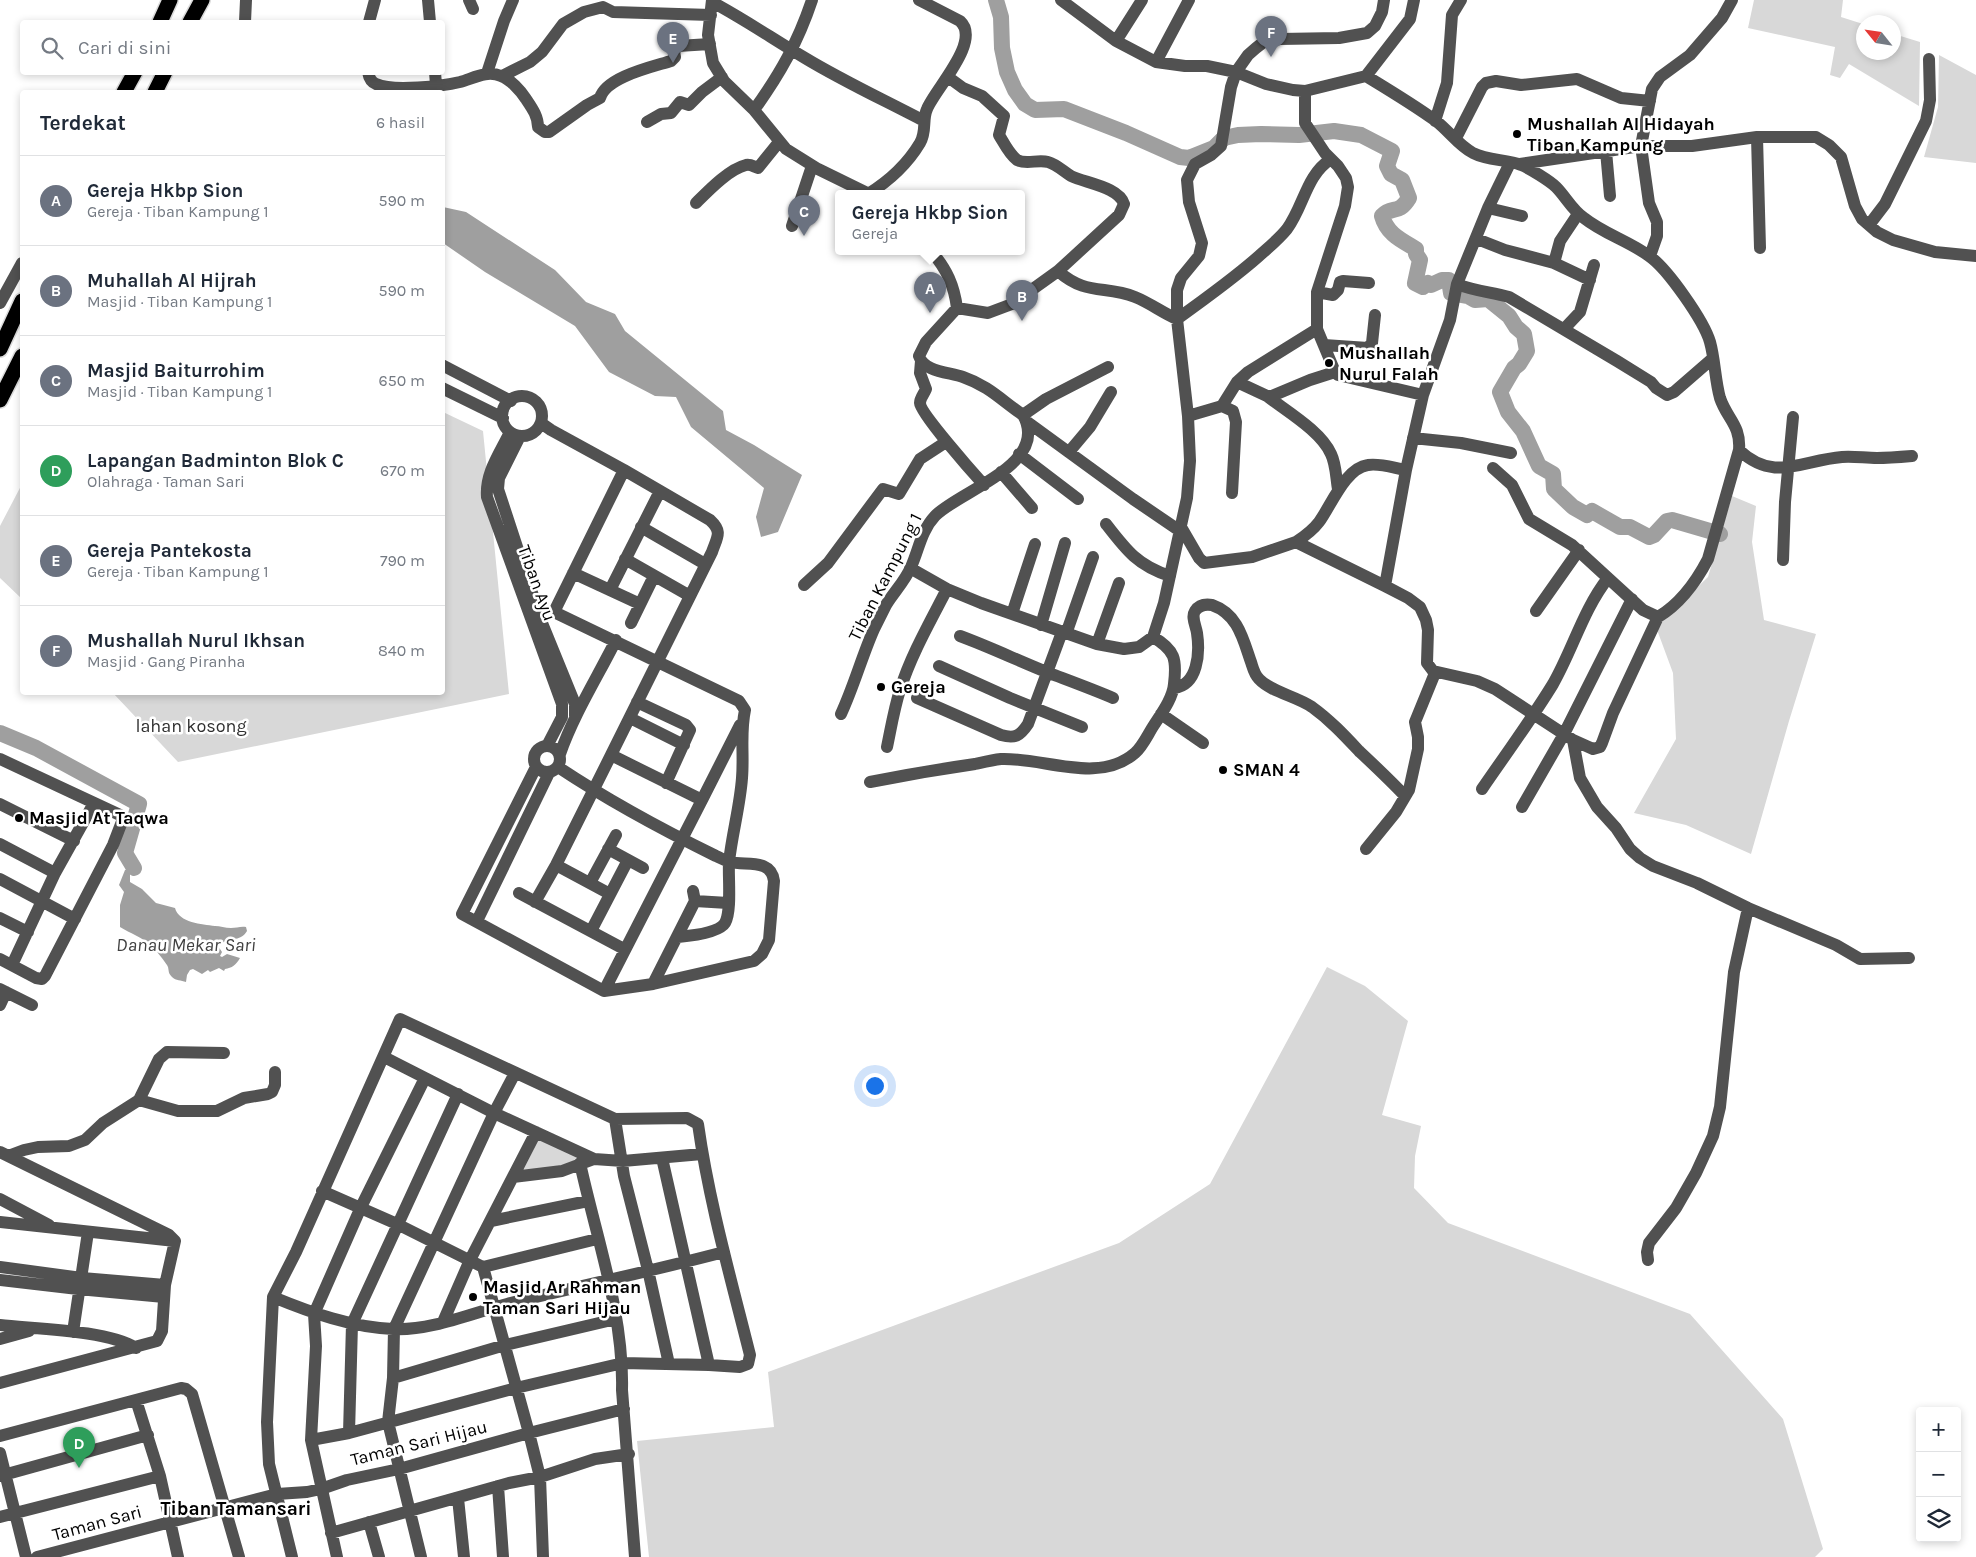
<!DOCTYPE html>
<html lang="id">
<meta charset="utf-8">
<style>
body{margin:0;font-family:Karla,sans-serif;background:#f2f2f3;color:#1f2937}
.controls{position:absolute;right:15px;bottom:15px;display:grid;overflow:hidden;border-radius:5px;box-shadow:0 2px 8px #0003}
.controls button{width:45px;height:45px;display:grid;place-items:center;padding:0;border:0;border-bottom:1px solid #e0e1e3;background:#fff;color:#1f2937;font:25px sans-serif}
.compass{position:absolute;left:1856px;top:15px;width:45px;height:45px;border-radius:50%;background:#fff;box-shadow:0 2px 8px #0003;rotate:300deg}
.you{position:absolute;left:874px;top:1085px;width:18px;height:18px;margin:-12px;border:4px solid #fff;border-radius:50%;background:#1a73e8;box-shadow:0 0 0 8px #1a73e833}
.badge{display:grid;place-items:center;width:32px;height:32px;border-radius:50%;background:#000;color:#fff;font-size:16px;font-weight:700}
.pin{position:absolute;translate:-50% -41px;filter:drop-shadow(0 1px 2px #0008)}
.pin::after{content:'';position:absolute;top:26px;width:18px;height:15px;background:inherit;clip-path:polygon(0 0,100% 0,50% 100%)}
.popup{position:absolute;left:835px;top:190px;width:190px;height:65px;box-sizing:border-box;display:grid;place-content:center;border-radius:5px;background:#fff;filter:drop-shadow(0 1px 4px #0005);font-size:16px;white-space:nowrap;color:#747a83}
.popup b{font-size:19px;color:#1f2937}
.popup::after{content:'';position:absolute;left:50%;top:100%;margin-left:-10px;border:10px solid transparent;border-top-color:#fff}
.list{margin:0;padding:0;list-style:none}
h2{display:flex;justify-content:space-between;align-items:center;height:65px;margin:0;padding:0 20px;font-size:21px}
h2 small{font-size:16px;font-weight:400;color:#747a83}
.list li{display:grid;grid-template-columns:32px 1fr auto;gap:15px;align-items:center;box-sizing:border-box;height:90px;padding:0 20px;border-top:1px solid #e0e1e3}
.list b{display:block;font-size:19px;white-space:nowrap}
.list p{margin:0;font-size:16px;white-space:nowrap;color:#747a83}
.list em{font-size:16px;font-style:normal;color:#747a83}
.icon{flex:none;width:28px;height:28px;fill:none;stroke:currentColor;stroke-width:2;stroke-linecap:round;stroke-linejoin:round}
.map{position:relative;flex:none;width:1976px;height:1557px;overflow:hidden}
.search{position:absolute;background:#fff;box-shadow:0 2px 8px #0003;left:20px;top:20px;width:425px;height:55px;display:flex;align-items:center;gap:12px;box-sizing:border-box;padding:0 18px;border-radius:5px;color:#747a83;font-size:19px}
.panel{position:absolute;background:#fff;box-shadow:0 2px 8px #0003;left:20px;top:90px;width:425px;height:605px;border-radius:5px}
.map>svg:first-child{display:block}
.green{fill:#d8d8d8}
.water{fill:#9f9f9f}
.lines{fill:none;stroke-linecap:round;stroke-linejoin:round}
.river{stroke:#9f9f9f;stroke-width:16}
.highway-casing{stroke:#dbdbdb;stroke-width:18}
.minor{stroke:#515151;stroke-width:12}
.highway{stroke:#000;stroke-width:15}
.poi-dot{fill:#000;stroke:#fff;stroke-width:2}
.labels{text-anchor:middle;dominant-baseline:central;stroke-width:5;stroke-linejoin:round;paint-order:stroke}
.poi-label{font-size:18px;font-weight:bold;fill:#000;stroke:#fff;text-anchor:start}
.street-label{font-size:18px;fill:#000;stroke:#fff}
.park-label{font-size:18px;fill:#2f2f2f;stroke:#fff}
.water-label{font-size:19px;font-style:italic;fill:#404040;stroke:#fff}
.neighbourhood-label{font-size:19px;font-weight:bold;fill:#000;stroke:#fff}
</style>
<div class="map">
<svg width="1976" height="1557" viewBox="0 0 1976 1557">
<rect width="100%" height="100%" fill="#fff"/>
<!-- green -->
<path class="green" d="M1754,0H1843L1841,17L1863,24L1864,52H1894V34L1920,42L1919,106L1849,64L1840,78L1830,75L1835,47L1748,28Z
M1939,55L1976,75V163L1924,157L1938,107Z
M443,412L483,431L509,694L178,762L113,693L442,692Z
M22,484V599L0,578V526Z
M1732,496L1756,506L1752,542L1764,620L1816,634L1789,721L1751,854L1686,825L1634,813L1676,739L1673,673L1656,627L1708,577Z
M1327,967L1365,986L1408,1021L1382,1115L1421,1126L1415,1156L1414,1188L1448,1223L1690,1314L1783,1419L1823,1549L1815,1557H649L637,1441L774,1427L768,1372L1119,1243L1210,1184Z
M536,1132L591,1160L513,1177Z"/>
<!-- water -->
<path class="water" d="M443,207L466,212L555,270L586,302L615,314L625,331L723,411L726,430L754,445L802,475L778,532L761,537L756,517L764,488L691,427L676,397L655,396L609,372L575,326L485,272L443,243Z
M134,868L130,873V882L142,889L156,903L175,908C179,923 202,924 215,926C220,926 225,928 231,928C236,928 241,926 246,927L247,931C240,943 228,936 218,946L222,952L220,956L222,957L227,954L240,958C236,965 232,968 225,969L224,971L219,968L210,972L208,970L202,974L193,969L190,970L187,975L186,982C181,980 176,981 172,977C168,973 169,971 168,967C168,965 154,948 152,946C143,938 130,933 120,927V905L124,892L119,885L125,870Z"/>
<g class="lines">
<!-- river -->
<path class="river" d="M996,0L1001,17L1002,48L1007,72L1015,90L1025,104L1035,110L1064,109L1126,133L1180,157L1189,158L1214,148L1224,138L1238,135L1261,134L1299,135L1334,131L1361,135L1392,151L1387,166L1391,174L1402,180L1409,198C1398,216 1392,205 1382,216C1387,234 1401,240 1416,249V254L1420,260L1415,283L1423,287L1428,283L1431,285L1442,280H1449L1451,293L1468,296L1475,300L1488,299L1509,316L1516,327L1524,334L1527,351L1519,364L1514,368L1500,392L1508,412L1523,431L1539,466L1553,474L1554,489L1573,507L1587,515L1592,511L1620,527H1630L1649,537L1654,535L1667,521L1672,520L1720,534
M0,733L36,748L139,804L125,853L134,868"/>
<!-- highway casing -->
<g class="highway-casing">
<path id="highway" d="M160,22L170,0
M190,22L202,0
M124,92L135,72
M155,92L165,72
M0,349L22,301
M0,400L22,356"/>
</g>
<!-- minor -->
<path class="minor" d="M428,0L430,22
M469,0L473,9
M712,0L708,35L713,63L724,81L754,110L786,149L818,169L869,194
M1061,0L1116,41L1156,62L1185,66H1207L1236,72L1266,84L1293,90L1305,91L1366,76C1389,90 1414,105 1436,121C1449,131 1459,146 1473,153C1488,161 1507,159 1521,165C1529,168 1550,181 1556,187C1566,197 1572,210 1584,218C1604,234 1629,241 1649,256C1667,268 1704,321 1710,342C1715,360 1715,380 1720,398C1727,419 1741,425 1739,450L1708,559C1696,582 1680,604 1658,617L1643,610L1608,578C1583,610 1573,649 1553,684C1531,720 1506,754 1482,789
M712,2C744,19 773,39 805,58C843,81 884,100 924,121
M245,22L246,0
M369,22L375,0
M1116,41L1142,0
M1156,62L1189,0
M368,72C369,78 371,82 376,84C393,92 443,86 460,82C474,78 487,70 501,76C510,79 521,91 526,99C532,108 538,116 538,127L545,132H549L587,105L600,98C606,77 652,67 671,61L675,57L674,51L678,46L710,44
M435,72L436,85
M487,73L504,21L513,0
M502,76L530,62L542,52L563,24L584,12L603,7L613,12L711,15
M1366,76L1410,19L1414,0
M948,77L963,88L982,96L1004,116L999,135C1004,143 1009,154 1017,160C1026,165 1038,159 1048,162C1056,164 1063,171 1071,176C1085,183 1119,187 1124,204L1119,215L1058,271L1012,304L988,313L957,308
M1305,91V123L1325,153L1338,166L1346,178L1348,187L1345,206L1317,292V329L1335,372L1338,375L1423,395
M754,110C780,74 798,42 812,0
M1435,121L1447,83L1452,15L1461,0
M647,122L661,114L671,113L680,102L689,105L702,92L722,77
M1757,137L1760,248
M1456,138L1482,87L1486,83L1496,81L1521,85L1577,79L1621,98L1650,101
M1606,151L1610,196
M1520,164L1641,146H1692L1757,137H1816L1829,145L1841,157L1855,206L1862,219L1877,232L1893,240L1935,252L1976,256
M868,194C889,181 908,163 920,143C927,131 922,120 927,109C935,89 982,41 960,21L919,0
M696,203C708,191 729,169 746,165C751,164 754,167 758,168L779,142
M1488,208L1522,216
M1578,214L1560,241L1554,263L1590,280
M1869,225L1885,204L1926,121L1930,100L1929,59
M792,226L812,166
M1477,239L1505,250L1554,263
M1650,256L1657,236V222L1649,203L1641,146L1652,89L1660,77L1690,55L1722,18L1732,0
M1058,271C1086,296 1105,285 1135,297C1150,303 1163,313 1177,319C1205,299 1233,279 1259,256C1268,248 1279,239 1287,229C1304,206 1306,175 1331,159
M1457,284C1474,291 1491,292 1509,297L1617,361L1651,382L1656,388L1667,395L1674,392L1712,359
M1317,292L1333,295L1338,290L1340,282L1343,281L1369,283
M0,303L22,263
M1564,329L1580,312L1594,265
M1324,345L1368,348L1372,343L1375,315
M921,361L920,373L926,389C924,394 920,398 920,403C920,413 974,474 984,485
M442,365L511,401
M1237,382L1267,396H1272L1310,380L1335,372
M442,388L503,418
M1267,396C1286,411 1321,431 1331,454C1336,464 1336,478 1338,489
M502 416a20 20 0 1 1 40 0a20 20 0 1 1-40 0Z
M1222,406L1233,411L1236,422L1232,493
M1023,415L1046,399L1108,367
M1188,416L1222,406L1237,382L1248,372L1317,329
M1026,421L1133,499L1180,531
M510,432C500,453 485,473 487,497L562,704V717L547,746
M520,436L499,478L498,489L542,623L575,704V716
M1413,438L1461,443L1511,453
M1739,450C1774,483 1802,460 1842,457C1853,456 1865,458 1877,458C1888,458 1900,457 1912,456
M1069,452L1090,427L1111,392
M1019,454L1078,499
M1493,468L1512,485L1529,519L1572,545L1608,578
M624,470L554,612L739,701L745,710C740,733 744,754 742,778C740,806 732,834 729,862C728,877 732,911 725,923C719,933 689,936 678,937
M1406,470L1423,395L1450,320L1457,284L1488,208L1510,163
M1001,472L1032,508
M1106,524C1126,550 1138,566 1170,576
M641,527L705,564
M1181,527L1199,558L1204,563L1252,557L1296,542
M625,559L690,596
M1783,560L1785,502L1793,417
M910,568L947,589L981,603L1097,644L1124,649L1139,647L1153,637L1164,603L1187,498L1190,461L1188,416L1177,319V290L1181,278L1199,256L1202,243L1189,202L1187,180L1195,164L1211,155L1221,146L1231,87L1236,72L1248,55L1256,48L1265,41L1280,39L1339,38L1367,33L1375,26L1382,12L1384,0
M573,573L640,604
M804,585L828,563L883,489L899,494L920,459L946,442
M1385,586L1406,470C1394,468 1380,463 1368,465C1345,468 1331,506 1319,522C1313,530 1305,536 1296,542L1385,586L1408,598L1420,607L1426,620L1428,630L1427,663L1433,671L1477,681L1495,689L1573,740L1593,749L1600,747L1602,743L1613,713L1658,617
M610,590L660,491
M1536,611L1579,550
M1012,614L1035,544
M631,623L654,576
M1041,625L1065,543
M1066,634L1093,557
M960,636C990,647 1019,661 1049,673C1070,681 1092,689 1113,698
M1097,644L1119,583
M939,666L1010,698L1082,727
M1174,688C1198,685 1200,653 1197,633C1196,626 1191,617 1195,611C1199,605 1206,604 1212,605C1238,614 1243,639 1251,662C1253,668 1254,674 1259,679C1271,692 1296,696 1312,707C1330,720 1344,735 1359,751C1375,766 1390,780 1405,796
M917,698L1001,735C1015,739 1020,736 1028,724L1062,632
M637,702L686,725L690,730L666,783
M841,714C854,686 862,656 874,629C878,621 882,613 886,605C894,592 905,581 911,567C919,549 921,531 935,516C959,491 1051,464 1023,415C1001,400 989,386 963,377C949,372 924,372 919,356L926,342L957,308C954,285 947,270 932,252
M1161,714L1203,743
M630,718L684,745
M1573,740L1580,778L1597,807L1616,828L1630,849L1640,858L1653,866L1697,883L1748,908L1836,945L1860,959L1909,958
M534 759a13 13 0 1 1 26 0a13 13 0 1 1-26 0Z
M887,747C891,728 894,709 900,690C911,655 930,622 947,589
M560,754C574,714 597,678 616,640
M0,759L120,815L123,819L113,845L45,976L42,979L36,978L0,959
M536,767L462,914L604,991L653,984L754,961L762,954L769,940L774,881C771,858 746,866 730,862C725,861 721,858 716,856C661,829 609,801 558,767
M870,782C905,775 940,769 975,764C984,762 992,760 1001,759C1043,757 1098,785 1135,753C1143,746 1148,734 1154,725C1161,714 1173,698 1174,684C1177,659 1175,650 1153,637
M702,800L740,725
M0,804L74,841
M1522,807L1564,734L1632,599
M0,844L55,873
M608,849L643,868
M1366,849L1396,812L1409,790L1418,749V737L1415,722L1435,673
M556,865L610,894
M0,879L75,919
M590,883L616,835
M693,891L695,901L728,903
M519,893L624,949
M535,902L556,865L611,755L712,552C717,537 723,532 710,520L624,470L551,430L541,423
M0,918L28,932
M477,921L549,773
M591,931L628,860
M12,965L55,873L94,803
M653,984L695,901
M0,989L32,1005
M604,991L702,800L611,755
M0,1005L6,992
M384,1057L494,1113L594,1159
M139,1100L178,1111H217L244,1098L268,1094L272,1092L275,1085V1072
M615,1119L624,1176L648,1270L669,1364
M0,1152L169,1235L175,1241L165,1285L162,1331L157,1341L0,1383
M8,1156L24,1150L38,1147L69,1146L85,1140L103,1123L139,1100L159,1059L167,1052L224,1053
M662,1158L709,1365
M580,1163C596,1237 624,1314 622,1390L635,1557
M513,1177L562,1171L594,1159L623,1161L702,1154
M322,1191L397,1224L483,1267L529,1433L540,1477L543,1557
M0,1199L49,1225
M491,1221L588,1201
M0,1222L175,1241
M1648,1260L1647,1252L1649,1243L1676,1208L1696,1173L1713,1136L1720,1107L1734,972L1748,908
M0,1267L82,1278L165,1285
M483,1267L597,1239
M0,1280L78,1289L164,1297
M273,1297C312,1313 351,1327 393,1329C430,1331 472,1313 507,1304C580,1286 652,1271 724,1252
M443,1322L470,1260L536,1132
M0,1325C36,1329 107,1330 136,1348
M73,1332L88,1232
M0,1339L29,1331
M393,1378L505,1345L616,1319
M136,1400L160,1476L178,1557
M349,1433L352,1324L458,1094
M0,1436L181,1388L186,1389L192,1394L239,1557
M0,1453L26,1557
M0,1476L148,1435
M498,1486L503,1557
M458,1498L464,1557
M0,1517L160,1476
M369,1522L379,1557
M331,1533L509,1483L540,1477L595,1459L629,1454
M37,1557L277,1494L307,1492L321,1489L347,1480L399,1469L529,1433L624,1409
M292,1557L269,1464L267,1422L273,1297L296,1252L400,1019L615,1119L687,1118L698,1124C709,1202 731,1279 750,1355L748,1364L740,1367L709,1365L623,1363L516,1388L349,1433L311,1440
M337,1557L311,1440L316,1346L314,1314L361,1207L425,1078
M421,1557L388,1422L393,1378L394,1329L494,1113L515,1073"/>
<!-- highway -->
<use href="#highway" class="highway"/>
</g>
<!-- markers -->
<g class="poi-dot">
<circle cx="1517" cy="134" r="5"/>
<circle cx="1329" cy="363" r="5"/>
<circle cx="881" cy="687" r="5"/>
<circle cx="1223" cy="770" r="5"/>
<circle cx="19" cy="818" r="5"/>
<circle cx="473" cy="1297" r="5"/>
</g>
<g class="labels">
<!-- poi labels -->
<g class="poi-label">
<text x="1527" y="124">Mushallah Al Hidayah<tspan x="1527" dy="21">Tiban Kampung</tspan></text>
<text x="1339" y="353">Mushallah<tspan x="1339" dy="21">Nurul Falah</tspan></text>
<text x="891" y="687">Gereja</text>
<text x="1233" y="770">SMAN 4</text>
<text x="29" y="818">Masjid At Taqwa</text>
<text x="483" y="1287">Masjid Ar Rahman<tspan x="483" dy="21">Taman Sari Hijau</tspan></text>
</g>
<!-- street labels -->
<g class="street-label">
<text transform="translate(885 577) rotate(-63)">Tiban Kampung 1</text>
<text transform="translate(537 583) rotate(70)">Tiban Ayu</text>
<text transform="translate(419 1443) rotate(-14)">Taman Sari Hijau</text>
<text transform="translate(97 1523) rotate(-15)">Taman Sari</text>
</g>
<!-- park labels -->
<g class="park-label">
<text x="191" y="726">lahan kosong</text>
</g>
<!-- water labels -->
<g class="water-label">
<text x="186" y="945">Danau Mekar Sari</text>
</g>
<!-- neighbourhood labels -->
<g class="neighbourhood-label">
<text x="236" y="1509">Tiban Tamansari</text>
</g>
</g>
</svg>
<div class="controls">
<button>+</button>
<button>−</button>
<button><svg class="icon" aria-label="layers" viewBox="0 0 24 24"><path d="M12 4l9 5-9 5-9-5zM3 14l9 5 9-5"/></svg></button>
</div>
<svg class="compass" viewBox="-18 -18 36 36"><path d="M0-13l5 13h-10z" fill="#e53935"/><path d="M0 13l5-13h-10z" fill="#747a83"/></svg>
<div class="you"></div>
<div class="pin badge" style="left:930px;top:313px;background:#6b7280">A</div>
<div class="popup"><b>Gereja Hkbp Sion</b>Gereja</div>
<div class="pin badge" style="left:1022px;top:321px;background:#6b7280">B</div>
<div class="pin badge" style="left:804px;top:236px;background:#6b7280">C</div>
<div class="pin badge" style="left:79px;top:1468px;background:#2e9e5b">D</div>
<div class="pin badge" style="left:673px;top:63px;background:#6b7280">E</div>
<div class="pin badge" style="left:1271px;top:57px;background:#6b7280">F</div>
<div class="search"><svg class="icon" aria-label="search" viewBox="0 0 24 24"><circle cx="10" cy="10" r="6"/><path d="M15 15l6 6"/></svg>Cari di sini</div>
<section class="panel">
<h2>Terdekat<small>6 hasil</small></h2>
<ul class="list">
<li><span class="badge" style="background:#6b7280">A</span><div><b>Gereja Hkbp Sion</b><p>Gereja · Tiban Kampung 1</p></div><em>590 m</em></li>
<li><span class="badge" style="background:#6b7280">B</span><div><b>Muhallah Al Hijrah</b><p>Masjid · Tiban Kampung 1</p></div><em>590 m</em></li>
<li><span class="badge" style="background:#6b7280">C</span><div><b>Masjid Baiturrohim</b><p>Masjid · Tiban Kampung 1</p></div><em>650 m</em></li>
<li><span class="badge" style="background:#2e9e5b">D</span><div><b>Lapangan Badminton Blok C</b><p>Olahraga · Taman Sari</p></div><em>670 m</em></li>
<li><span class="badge" style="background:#6b7280">E</span><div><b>Gereja Pantekosta</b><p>Gereja · Tiban Kampung 1</p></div><em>790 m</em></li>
<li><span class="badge" style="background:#6b7280">F</span><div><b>Mushallah Nurul Ikhsan</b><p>Masjid · Gang Piranha</p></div><em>840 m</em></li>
</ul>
</section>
</div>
